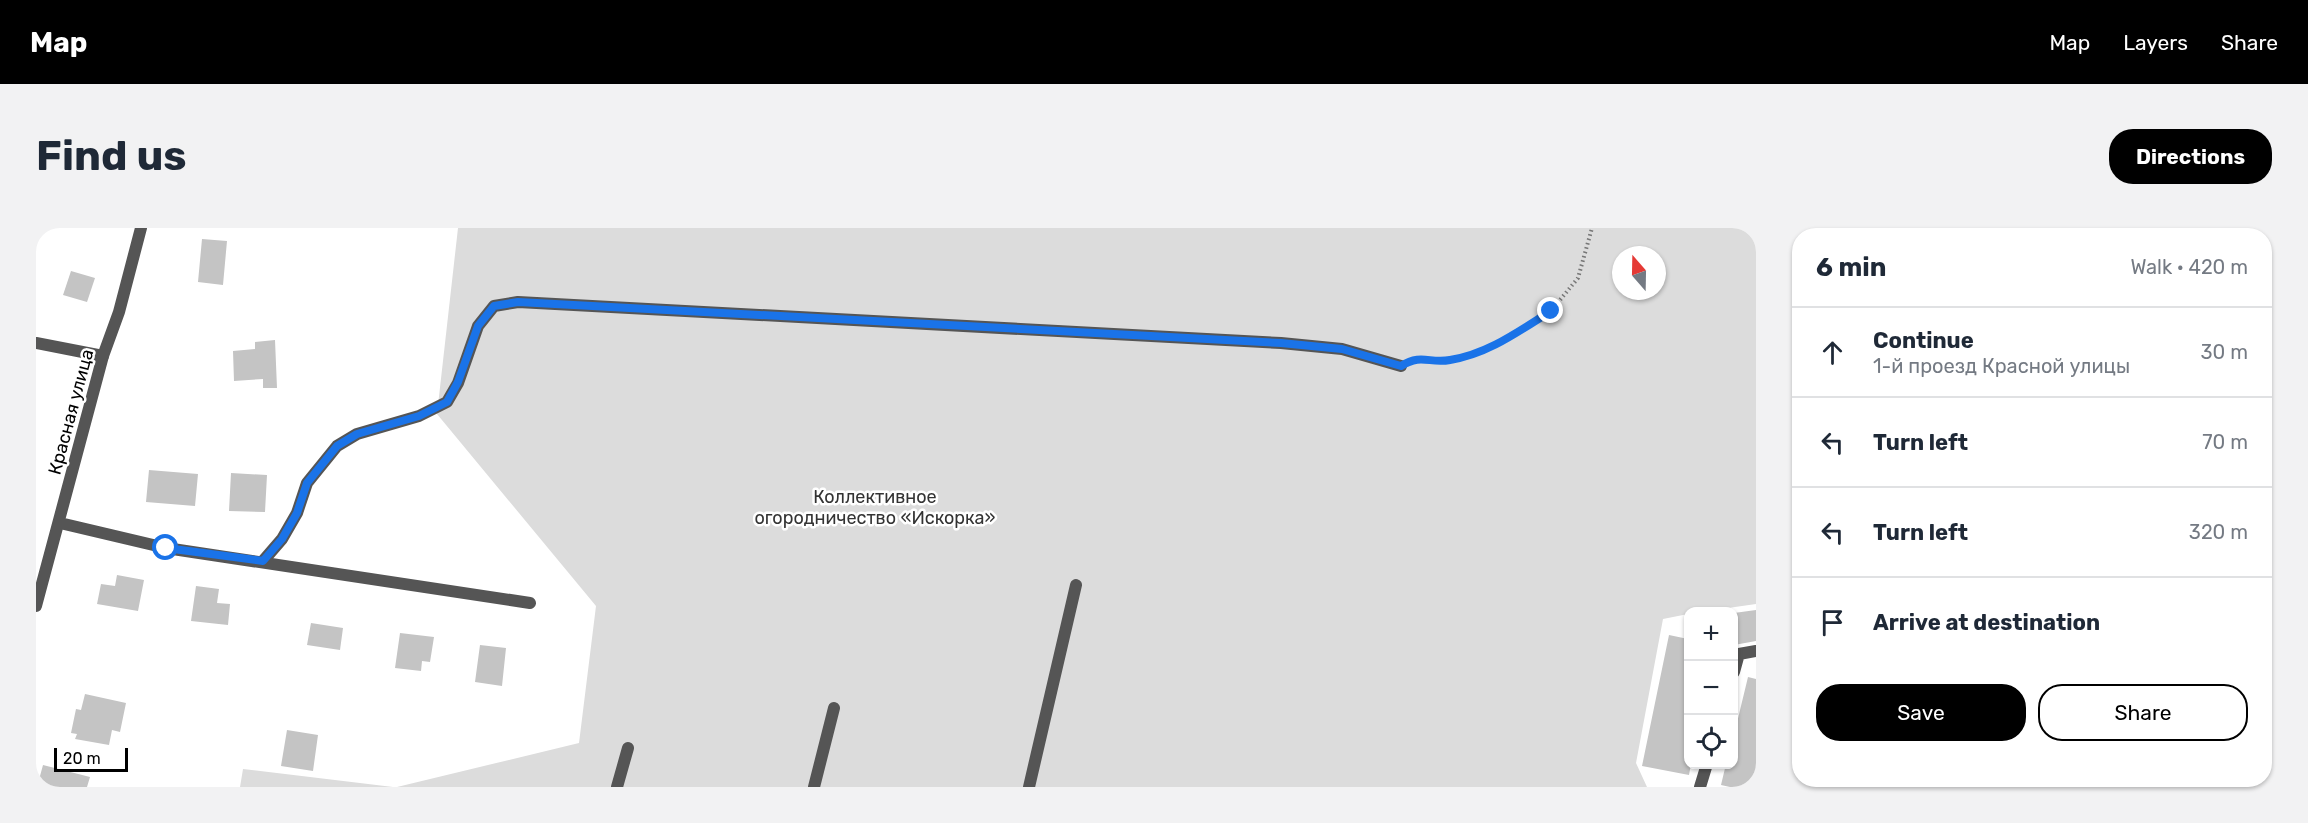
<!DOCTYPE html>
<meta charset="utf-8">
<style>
body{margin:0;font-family:Rubik,sans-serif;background:#f2f2f3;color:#1f2937}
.controls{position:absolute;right:18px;bottom:18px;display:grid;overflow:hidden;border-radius:12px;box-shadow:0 2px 4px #0004}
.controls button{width:54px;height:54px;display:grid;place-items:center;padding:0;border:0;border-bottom:2px solid #e0e1e3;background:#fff;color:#1f2937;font:30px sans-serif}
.compass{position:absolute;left:1576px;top:18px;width:54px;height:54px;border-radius:50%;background:#fff;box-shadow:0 2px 4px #0004;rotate:340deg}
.scale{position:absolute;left:18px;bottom:15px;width:74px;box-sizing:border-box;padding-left:6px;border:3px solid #000;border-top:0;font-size:16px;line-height:21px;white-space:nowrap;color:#000;-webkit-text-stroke:4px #fff;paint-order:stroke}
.stop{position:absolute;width:18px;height:18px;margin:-14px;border:4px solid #1a73e8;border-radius:50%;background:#fff}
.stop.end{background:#1a73e8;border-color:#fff;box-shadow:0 2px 6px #0008}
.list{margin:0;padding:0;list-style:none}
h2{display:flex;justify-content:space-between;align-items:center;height:78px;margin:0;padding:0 24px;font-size:26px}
h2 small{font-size:20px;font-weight:400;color:#747a83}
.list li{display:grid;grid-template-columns:39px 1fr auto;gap:18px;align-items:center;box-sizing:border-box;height:90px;padding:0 24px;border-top:2px solid #e0e1e3}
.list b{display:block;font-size:22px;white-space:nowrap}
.list p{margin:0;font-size:20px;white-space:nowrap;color:#747a83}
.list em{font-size:20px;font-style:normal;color:#747a83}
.actions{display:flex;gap:12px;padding:18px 24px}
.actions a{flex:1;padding:14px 0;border:2px solid #000;border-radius:24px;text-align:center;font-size:21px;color:#000}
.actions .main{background:#000;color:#fff}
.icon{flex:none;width:33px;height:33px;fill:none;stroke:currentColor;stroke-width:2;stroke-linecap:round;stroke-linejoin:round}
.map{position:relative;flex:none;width:1720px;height:559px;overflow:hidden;border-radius:24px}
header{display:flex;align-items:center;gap:36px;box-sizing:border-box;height:84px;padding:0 30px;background:#000;color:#fff}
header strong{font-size:28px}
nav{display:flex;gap:33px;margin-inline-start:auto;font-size:21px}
.intro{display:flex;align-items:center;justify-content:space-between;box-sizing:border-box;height:144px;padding:0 36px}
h1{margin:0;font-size:42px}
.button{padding:15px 27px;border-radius:24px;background:#000;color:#fff;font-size:21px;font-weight:700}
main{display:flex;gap:36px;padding:0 36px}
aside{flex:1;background:#fff;border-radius:24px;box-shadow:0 2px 4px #0004}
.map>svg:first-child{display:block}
.green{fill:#dcdcdc;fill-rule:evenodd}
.building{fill:#c4c4c4}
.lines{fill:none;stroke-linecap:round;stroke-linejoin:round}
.path{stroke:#777;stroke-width:4;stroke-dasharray:1.5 3;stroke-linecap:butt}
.service{stroke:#555;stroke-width:12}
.minor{stroke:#555;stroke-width:12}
.route{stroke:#1a73e8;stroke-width:8}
.labels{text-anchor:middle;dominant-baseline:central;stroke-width:5;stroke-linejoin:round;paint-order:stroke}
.street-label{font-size:18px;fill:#000;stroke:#fff}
.park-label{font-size:18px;fill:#333;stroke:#fff}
</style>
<header>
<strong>Map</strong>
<nav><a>Map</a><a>Layers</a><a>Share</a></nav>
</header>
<div class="intro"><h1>Find us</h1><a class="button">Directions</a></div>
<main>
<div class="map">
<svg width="1720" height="559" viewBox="0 0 1720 559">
<rect width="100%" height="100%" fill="#fff"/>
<!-- green -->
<path class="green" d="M422,0H1720V376L1671,383H1652V386L1627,391L1600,535L1611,559H361L543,515L560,378L401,186ZM1585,27H1621V63H1585Z
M207,541L357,559H204Z"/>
<!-- building -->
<path class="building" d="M166,11L191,13L187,57L162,54Z
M35,43L59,50L51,74L27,67Z
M239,112L241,160H227V151L198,153L197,123L219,121V114Z
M113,242L162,246L159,278L110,274Z
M195,245L231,247L229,284L193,283Z
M81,347L108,352L102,383L61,376L65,356L79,358Z
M160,358L183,361L181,375L194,376L192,397L155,393Z
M1720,382V413L1698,417V385Z
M275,395L307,400L304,422L271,417Z
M364,405L398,409L394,434L386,433L385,443L359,440Z
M1633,407L1652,411V536H1655L1653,547L1606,538Z
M444,417L470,420L466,458L439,454Z
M1712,449L1720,451V559H1694L1685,557L1690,536H1698V507Z
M49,466L90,475L84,504L76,502L73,517L39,511L41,506L35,505L40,481L45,482Z
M251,502L282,507L277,543L245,538Z
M7,537L54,549L51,559H1Z"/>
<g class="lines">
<!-- path -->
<path class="path" d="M1380,131L1412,133L1453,121L1515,83L1542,50L1556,0"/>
<!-- service -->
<path class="service" d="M0,115L67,128
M227,333L246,311L261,285L271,255L301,218L321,206L383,188L411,174L422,155L442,98L458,78L482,74L1245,115L1306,121L1365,138
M1698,444L1703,426L1720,423
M581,559L592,520
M778,559L798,480
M993,559L1040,357
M1664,559L1671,536"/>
<!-- minor -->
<path class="minor" d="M24,295L130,320L494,375
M0,378L67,128L83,84L105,0"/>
</g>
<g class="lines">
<!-- route -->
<path class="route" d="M130,320L227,333L246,311L261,285L271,255L301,218L321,206L383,188L411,174L422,154L442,98L458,78L482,74L1245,115L1306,121L1365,138C1386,125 1393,136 1414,132C1452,126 1483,103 1515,83"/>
</g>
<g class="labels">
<!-- street labels -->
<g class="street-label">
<text transform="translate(35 184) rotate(-75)">Красная улица</text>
</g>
<!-- park labels -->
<g class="park-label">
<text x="839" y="269">Коллективное<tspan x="839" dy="21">огородничество «Искорка»</tspan></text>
</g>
</g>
</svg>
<div class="controls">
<button>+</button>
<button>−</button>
<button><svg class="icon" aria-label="locate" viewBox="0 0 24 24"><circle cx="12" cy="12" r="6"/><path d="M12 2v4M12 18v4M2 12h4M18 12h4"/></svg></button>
</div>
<svg class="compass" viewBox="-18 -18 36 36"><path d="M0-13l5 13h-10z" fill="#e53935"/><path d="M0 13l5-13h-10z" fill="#747a83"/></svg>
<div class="scale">20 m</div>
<div class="stop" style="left:130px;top:320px"></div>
<div class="stop end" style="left:1515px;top:83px"></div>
</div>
<aside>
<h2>6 min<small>Walk · 420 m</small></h2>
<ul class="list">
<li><svg class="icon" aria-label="ahead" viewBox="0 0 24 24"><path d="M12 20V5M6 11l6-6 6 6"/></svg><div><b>Continue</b><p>1-й проезд Красной улицы</p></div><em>30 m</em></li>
<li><svg class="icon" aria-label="left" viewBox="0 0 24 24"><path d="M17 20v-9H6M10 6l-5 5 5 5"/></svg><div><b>Turn left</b></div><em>70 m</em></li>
<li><svg class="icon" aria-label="left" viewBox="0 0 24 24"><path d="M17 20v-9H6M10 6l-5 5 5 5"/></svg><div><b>Turn left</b></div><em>320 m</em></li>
<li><svg class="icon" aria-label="arrive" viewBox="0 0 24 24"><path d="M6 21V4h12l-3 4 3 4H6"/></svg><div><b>Arrive at destination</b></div></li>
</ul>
<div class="actions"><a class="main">Save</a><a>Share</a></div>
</aside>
</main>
